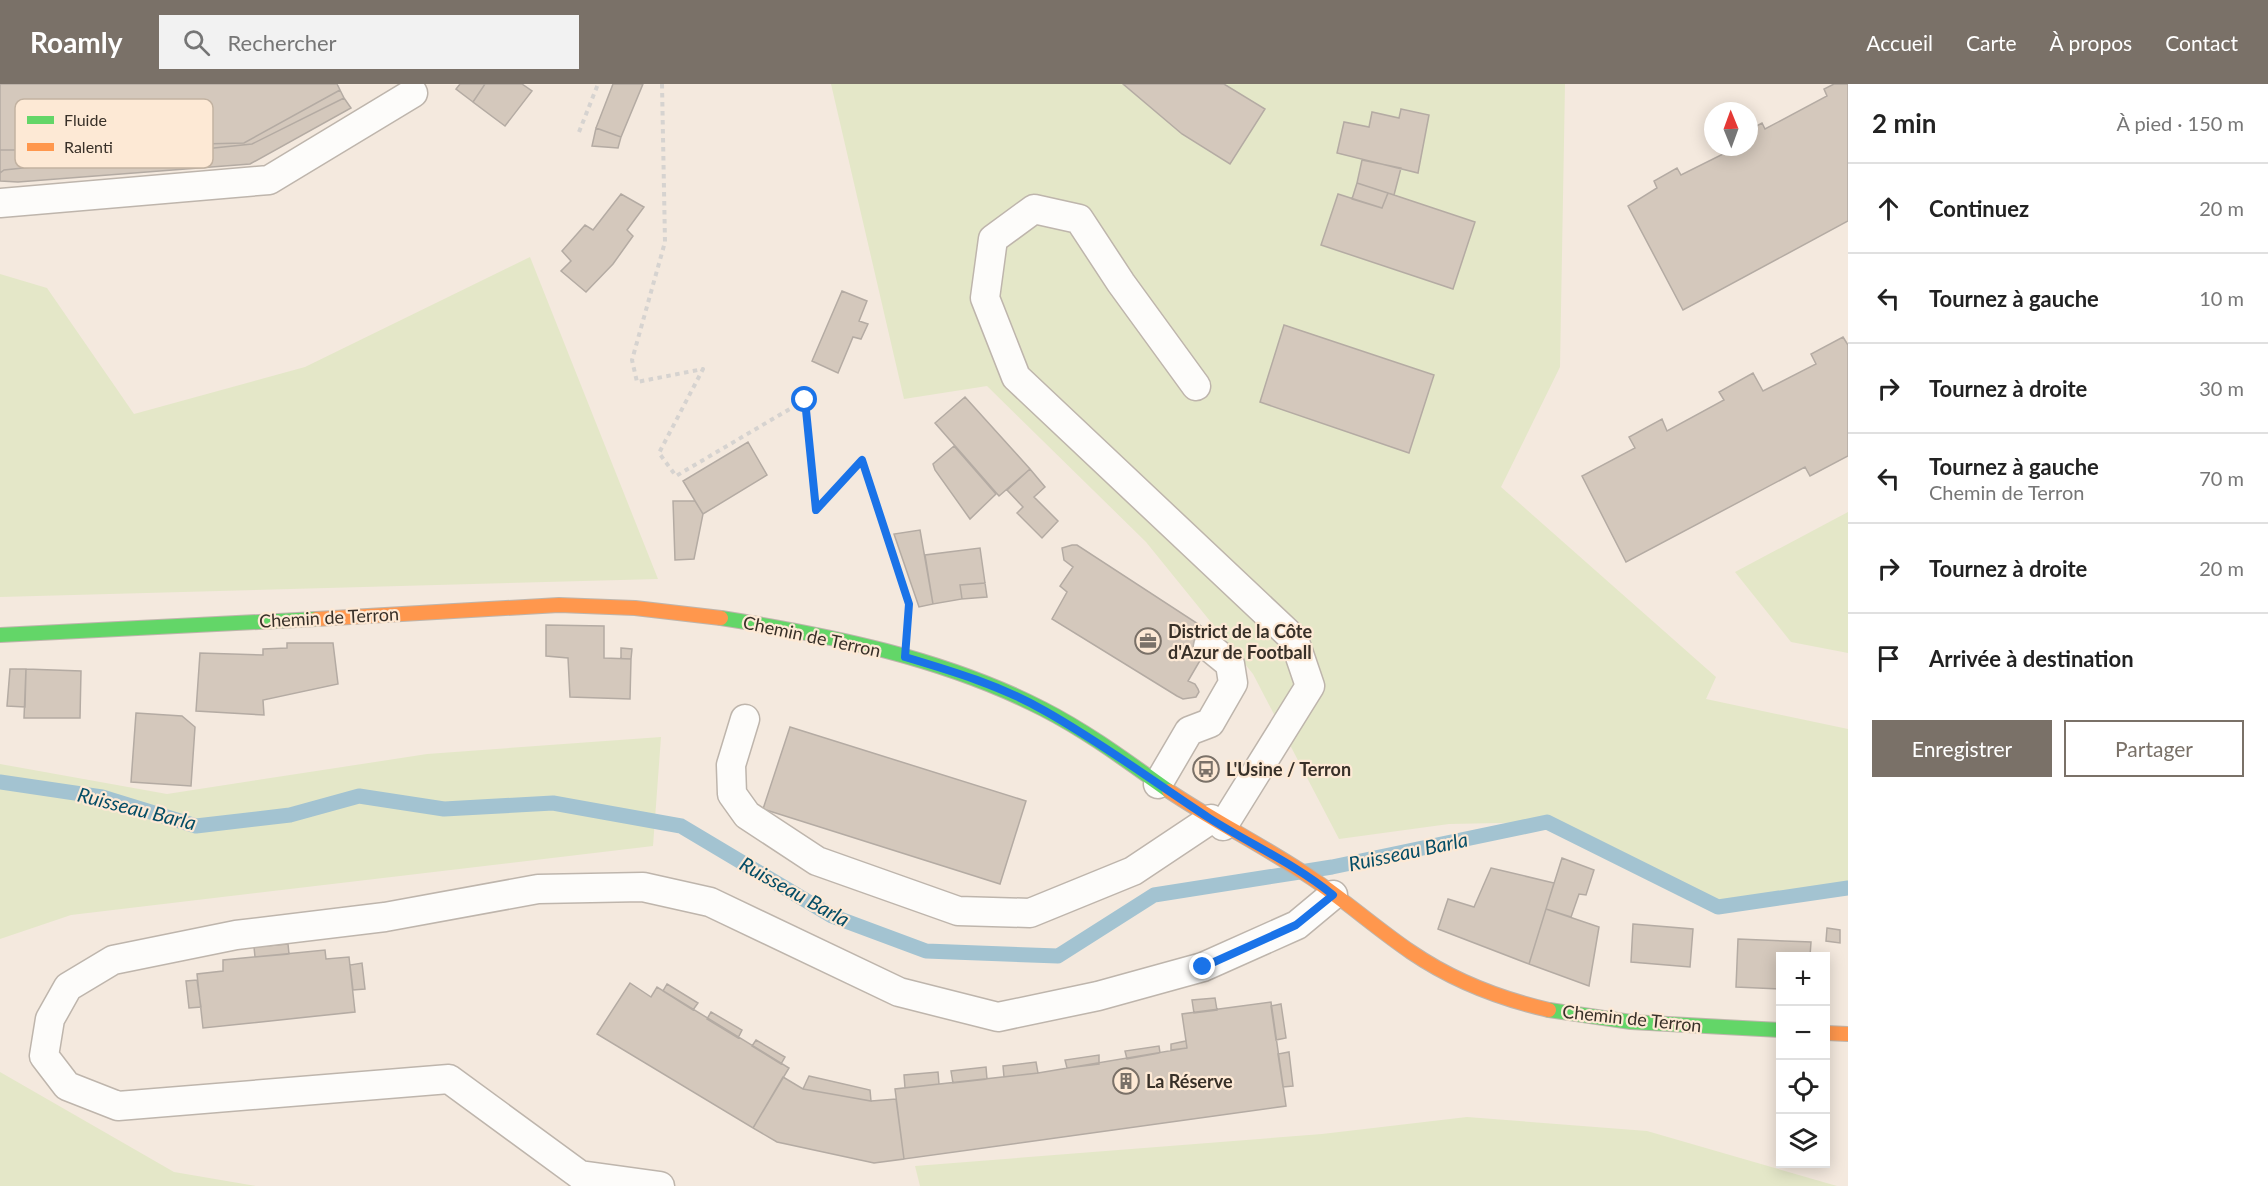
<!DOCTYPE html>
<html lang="fr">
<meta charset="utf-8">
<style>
body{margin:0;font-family:Lato,sans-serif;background:#f2f2f2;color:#222}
.controls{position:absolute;right:18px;bottom:18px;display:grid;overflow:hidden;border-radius:0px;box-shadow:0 3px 15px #0003}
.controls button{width:54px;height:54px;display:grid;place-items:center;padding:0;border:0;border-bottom:2px solid #e0e0e0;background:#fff;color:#222;font:30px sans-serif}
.compass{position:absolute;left:1704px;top:18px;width:54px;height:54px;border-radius:50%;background:#fff;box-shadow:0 3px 15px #0003;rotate:359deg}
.stop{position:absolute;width:18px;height:18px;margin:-14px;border:4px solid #1a73e8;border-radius:50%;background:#fff}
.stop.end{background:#1a73e8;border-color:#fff;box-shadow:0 2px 6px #0008}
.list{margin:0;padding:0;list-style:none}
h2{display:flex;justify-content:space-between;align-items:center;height:78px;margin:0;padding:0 24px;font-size:26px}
h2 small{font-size:20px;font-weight:400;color:#767676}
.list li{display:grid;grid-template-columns:39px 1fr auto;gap:18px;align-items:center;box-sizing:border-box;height:90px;padding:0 24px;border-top:2px solid #e0e0e0}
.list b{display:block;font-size:22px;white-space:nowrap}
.list p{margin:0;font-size:20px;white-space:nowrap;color:#767676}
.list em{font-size:20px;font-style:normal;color:#767676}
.actions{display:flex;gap:12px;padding:18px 24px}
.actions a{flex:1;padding:14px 0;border:2px solid #7a7168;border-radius:0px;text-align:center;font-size:21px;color:#7a7168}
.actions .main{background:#7a7168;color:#fff}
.icon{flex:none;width:33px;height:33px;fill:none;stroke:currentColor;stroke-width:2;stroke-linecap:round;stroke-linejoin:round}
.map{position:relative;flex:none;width:1848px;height:1102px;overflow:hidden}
header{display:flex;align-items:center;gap:36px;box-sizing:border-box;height:84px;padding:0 30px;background:#7a7168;color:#fff}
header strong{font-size:28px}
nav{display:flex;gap:33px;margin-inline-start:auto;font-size:21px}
.search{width:420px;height:54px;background:#f2f2f2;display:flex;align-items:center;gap:15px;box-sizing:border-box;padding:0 21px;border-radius:0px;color:#767676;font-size:22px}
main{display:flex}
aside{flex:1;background:#fff}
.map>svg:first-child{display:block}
.green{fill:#e4e7c8}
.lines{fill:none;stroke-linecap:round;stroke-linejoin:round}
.stream{stroke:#a3c3d1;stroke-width:15}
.building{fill:#d4c8bc;stroke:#b4aba3;stroke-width:1.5}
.lane-casing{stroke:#beb5ac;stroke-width:31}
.fast-casing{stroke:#beb5ac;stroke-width:16}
.slow-casing{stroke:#beb5ac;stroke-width:16}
.path{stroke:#d6d3d0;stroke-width:4;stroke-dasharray:4.5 4.5;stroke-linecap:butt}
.lane{stroke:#fdfcfa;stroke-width:28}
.fast{stroke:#63d668;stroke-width:14}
.slow{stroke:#ff974d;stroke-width:14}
.route{stroke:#1a73e8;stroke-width:8}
.labels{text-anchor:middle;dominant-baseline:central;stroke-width:4.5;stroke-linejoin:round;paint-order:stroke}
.street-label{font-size:18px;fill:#383028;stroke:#fde9d5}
.poi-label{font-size:18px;font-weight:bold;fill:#383028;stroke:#fde9d5;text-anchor:start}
.water-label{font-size:20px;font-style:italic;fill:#054d66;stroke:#fde9d5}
.key{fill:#fde9d5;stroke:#c2b2a1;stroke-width:1.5}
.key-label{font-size:16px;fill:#383028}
</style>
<header>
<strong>Roamly</strong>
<div class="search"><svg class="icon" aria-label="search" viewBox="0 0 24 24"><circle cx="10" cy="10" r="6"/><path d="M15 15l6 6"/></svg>Rechercher</div>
<nav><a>Accueil</a><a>Carte</a><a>À propos</a><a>Contact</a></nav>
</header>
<main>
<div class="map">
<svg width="1848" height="1102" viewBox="0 0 1848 1102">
<rect width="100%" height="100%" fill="#f4e9de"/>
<!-- green -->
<path class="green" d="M831,0H1565L1560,283L1501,403L1716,593L1706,615L1848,645V804L1718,823L1547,738L1449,740L1339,755L1253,590L1146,458L987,302L904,315Z
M530,173L658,495L0,513V190L47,204L134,330L305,283Z
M1848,428V569L1791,558L1735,488Z
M661,653L653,762L71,831L0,855V680L167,710L427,670Z
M0,988L174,1088L256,1102H0Z
M1467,1033L1647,1047L1837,1102H920L915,1082L1322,1050Z"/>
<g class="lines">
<!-- stream -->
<path class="stream" d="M0,698L102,713L196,742L290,731L359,712L444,725L553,719L681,742L832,832L926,867L1058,872L1154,811L1332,783L1547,738L1718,823L1848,804"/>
</g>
<!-- building -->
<path class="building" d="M0,0H337L340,6L244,59L114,62V69L27,71L28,66H0Z
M460,0H485L473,18L456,5Z
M485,0H522L532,7L505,42L473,18Z
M613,0H643L621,53L596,44Z
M1123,0H1224L1265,25L1230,80L1182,50Z
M1834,0H1848V137L1683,226L1628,122L1657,104L1654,97L1677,84L1681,91L1737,63H1749V46L1762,39L1765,45L1827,12L1824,5Z
M340,6L344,14L252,60L4,86L0,89V66H28L27,71L114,69V62L244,59Z
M344,14L351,24L250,80L18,98L0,97V89L4,86L252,60Z
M1401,25L1429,31L1418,89L1337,69L1344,38L1369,43L1372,28L1399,34Z
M596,44L621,53L618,64L592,62Z
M1362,76L1401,84L1394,111L1357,99Z
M1357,99L1388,109L1382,124L1352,115Z
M1388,109L1475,138L1453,205L1321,161L1338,110L1382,124Z
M621,110L644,123L627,146L633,152L613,180L586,208L561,187L571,177L562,167L585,141L593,146Z
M842,207L867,217L859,237L868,240L861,255L853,253L838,289L812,277Z
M1284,241L1434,291L1409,369L1260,318Z
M1843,253L1848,261V372L1810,392L1805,383L1626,478L1582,392L1635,364L1629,353L1662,335L1667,347L1724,316L1719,308L1753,289L1763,307L1816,280L1811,270Z
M965,313L1030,385L999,412L935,339Z
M748,358L767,391L703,430L683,397Z
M954,362L996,410L970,435L935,386L933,380Z
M1030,385L1045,403L1034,413L1058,437L1042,454L1017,429L1023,423L1007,406Z
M673,417H695L703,430L694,475L675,476Z
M920,446L933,520L919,523L894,450Z
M1072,461H1077L1215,551L1188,597L1195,600L1198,605L1199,608L1196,613L1183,615L1177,612L1052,535L1067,508L1060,502L1073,483L1064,476L1062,464Z
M980,464L985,499L960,501L962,515L933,520L925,471Z
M985,499L987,513L962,515L960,501Z
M546,541L604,542V574L631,575L630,615L570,613L568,574L546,572Z
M287,559H333L338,600L263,616L264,631L196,627L200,569L263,571V565L287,564Z
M621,564L632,565L631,575H621Z
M10,585H26L25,623L7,622Z
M26,585L81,587L80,634H24Z
M136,629L182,632L195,643L191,702L131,698Z
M790,643L1026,717L1000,800L763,725Z
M1562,774L1594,786L1586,811L1579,810L1571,833L1546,825Z
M1491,784L1554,799L1529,880L1438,845L1448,815L1474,823Z
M1546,825L1599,843L1589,902L1529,880Z
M1633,840L1693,845L1690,883L1631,878Z
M1827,844L1840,846V859L1826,857Z
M1738,855L1811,858L1810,872H1780V905L1736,903Z
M288,860L289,870L255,873L254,863Z
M325,866L326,875L349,873L355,928L203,944L197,890L223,887V876Z
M362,879L365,905L353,906L350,881Z
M197,896L201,923L189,924L186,897Z
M630,899L651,913L657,903L789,984L753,1044L597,950Z
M667,900L698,919L693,926L663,907Z
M1215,914L1217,926L1194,929L1192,916Z
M1271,918L1286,1022L904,1075L895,1005L1038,989L1187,964L1182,930Z
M1281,920L1286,954L1276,956L1271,922Z
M711,928L742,946L738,954L707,935Z
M756,956L785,973L781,980L752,962Z
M1186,957L1187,964L1171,966V960Z
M1159,962L1160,969L1127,975L1125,967Z
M1289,968L1293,1002L1283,1003L1278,970Z
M1099,971V980L1067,984L1065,976Z
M1036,978L1038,989L1004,993L1003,982Z
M986,983L987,995L953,999L951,987Z
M938,988L939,1000L905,1004L904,991Z
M809,992L870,1006L871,1017L803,1005Z
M783,993L803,1005L871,1017L896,1015L904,1075L874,1079L777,1058L753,1044Z"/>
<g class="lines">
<!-- lane casing -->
<g class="lane-casing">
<path id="lane" d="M0,119L269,96L413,9
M1196,302L1121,199L1079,135L1034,125L993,155L985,214L1016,293L1294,555L1310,602L1223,742
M745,635L731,681L732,710L747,731L817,777L958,827L1030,829L1133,787L1211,735
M1158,700L1189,647L1210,639L1233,599L1230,580L1208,562
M660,1102L580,1091L449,995L118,1022L67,1002L44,972L50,935L68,903L113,876L236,851L385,833L538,805L643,803L710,818L899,908L998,933L1098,912L1203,883L1297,841L1333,811"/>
</g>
<!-- fast casing -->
<g class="fast-casing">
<path id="fast" d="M721,534C829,551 944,574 1043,625C1088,648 1128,678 1169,707
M0,551L316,535
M1549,926L1631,938L1780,946"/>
</g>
<!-- slow casing -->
<g class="slow-casing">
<path id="slow" d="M316,535L559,521L635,524L721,534
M1169,707C1215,738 1266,763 1313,795C1347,818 1377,845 1411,868C1452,896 1501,915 1549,926
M1826,949L1848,950"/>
</g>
<!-- path -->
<path class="path" d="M662,0L665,158L632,276L637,298L703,285L659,369L676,392L805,316L816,426L862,376L909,520L908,530
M579,48L598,0"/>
<!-- lane -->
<use href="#lane" class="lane"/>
<!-- fast -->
<use href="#fast" class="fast"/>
<!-- slow -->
<use href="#slow" class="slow"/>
</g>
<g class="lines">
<!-- route -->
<path class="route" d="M805,316L816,426L862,376L909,520L905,573C952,587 1002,602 1045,627C1102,659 1154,698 1209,734C1250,760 1295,780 1333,811L1296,841L1203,883"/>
</g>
<!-- icons -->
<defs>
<g id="office-ring" transform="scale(1.35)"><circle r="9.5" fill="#fde9d5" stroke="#7a7168" stroke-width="1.5"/><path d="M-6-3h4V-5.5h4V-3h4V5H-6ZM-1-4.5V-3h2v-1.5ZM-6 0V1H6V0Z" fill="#7a7168"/></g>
<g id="bus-ring" transform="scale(1.35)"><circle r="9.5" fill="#fde9d5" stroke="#7a7168" stroke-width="1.5"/><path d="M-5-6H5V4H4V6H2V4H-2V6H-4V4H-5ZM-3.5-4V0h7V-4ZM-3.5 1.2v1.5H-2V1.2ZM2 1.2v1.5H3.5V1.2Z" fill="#7a7168"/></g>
<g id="building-ring" transform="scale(1.35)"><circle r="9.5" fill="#fde9d5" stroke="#7a7168" stroke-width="1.5"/><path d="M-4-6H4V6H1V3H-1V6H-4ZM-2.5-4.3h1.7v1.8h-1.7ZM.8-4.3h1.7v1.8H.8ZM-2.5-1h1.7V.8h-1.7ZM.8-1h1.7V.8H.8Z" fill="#7a7168"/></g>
</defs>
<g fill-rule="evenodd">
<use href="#office-ring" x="1148" y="557"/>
<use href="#bus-ring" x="1206" y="685"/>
<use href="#building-ring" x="1126" y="997"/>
</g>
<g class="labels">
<!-- street labels -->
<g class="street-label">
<text transform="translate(329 533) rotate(-3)">Chemin de Terron</text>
<text transform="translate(812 552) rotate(12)">Chemin de Terron</text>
<text transform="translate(1632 934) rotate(6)">Chemin de Terron</text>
</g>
<!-- poi labels -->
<g class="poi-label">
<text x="1168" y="547">District de la Côte<tspan x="1168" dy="21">d'Azur de Football</tspan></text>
<text x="1226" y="685">L'Usine / Terron</text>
<text x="1146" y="997">La Réserve</text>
</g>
<!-- water labels -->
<g class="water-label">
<text transform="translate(137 724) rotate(14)">Ruisseau Barla</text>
<text transform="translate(1408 767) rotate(-12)">Ruisseau Barla</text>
<text transform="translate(795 807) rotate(29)">Ruisseau Barla</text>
</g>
</g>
<!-- legend -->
<rect x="15" y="15" width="198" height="69" rx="9" class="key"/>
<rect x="27" y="32" width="27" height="8" fill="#63d668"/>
<rect x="27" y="59" width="27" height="8" fill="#ff974d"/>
<g class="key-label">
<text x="64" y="42">Fluide</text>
<text x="64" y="69">Ralenti</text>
</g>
</svg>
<div class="controls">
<button>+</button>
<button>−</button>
<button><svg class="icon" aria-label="locate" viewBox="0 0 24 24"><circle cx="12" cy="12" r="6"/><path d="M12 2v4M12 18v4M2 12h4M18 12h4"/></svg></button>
<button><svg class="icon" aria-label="layers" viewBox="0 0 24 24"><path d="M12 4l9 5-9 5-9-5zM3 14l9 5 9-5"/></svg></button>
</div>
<svg class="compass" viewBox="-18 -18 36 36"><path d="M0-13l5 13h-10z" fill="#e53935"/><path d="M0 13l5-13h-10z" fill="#767676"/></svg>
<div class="stop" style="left:805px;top:316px"></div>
<div class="stop end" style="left:1203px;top:883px"></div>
</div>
<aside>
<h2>2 min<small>À pied · 150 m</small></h2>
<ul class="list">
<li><svg class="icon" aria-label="ahead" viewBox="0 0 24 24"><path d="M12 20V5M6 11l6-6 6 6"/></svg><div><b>Continuez</b></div><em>20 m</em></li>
<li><svg class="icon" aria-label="left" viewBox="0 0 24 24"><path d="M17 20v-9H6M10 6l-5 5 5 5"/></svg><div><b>Tournez à gauche</b></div><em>10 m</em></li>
<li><svg class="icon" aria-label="right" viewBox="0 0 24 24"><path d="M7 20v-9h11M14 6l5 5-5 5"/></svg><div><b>Tournez à droite</b></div><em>30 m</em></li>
<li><svg class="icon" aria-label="left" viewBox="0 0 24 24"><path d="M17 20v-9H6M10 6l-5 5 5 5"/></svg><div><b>Tournez à gauche</b><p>Chemin de Terron</p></div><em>70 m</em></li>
<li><svg class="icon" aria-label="right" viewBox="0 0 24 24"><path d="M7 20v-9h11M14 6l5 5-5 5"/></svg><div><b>Tournez à droite</b></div><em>20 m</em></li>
<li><svg class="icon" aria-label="arrive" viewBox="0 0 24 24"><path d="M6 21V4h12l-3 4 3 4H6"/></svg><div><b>Arrivée à destination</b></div></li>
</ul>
<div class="actions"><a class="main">Enregistrer</a><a>Partager</a></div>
</aside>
</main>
